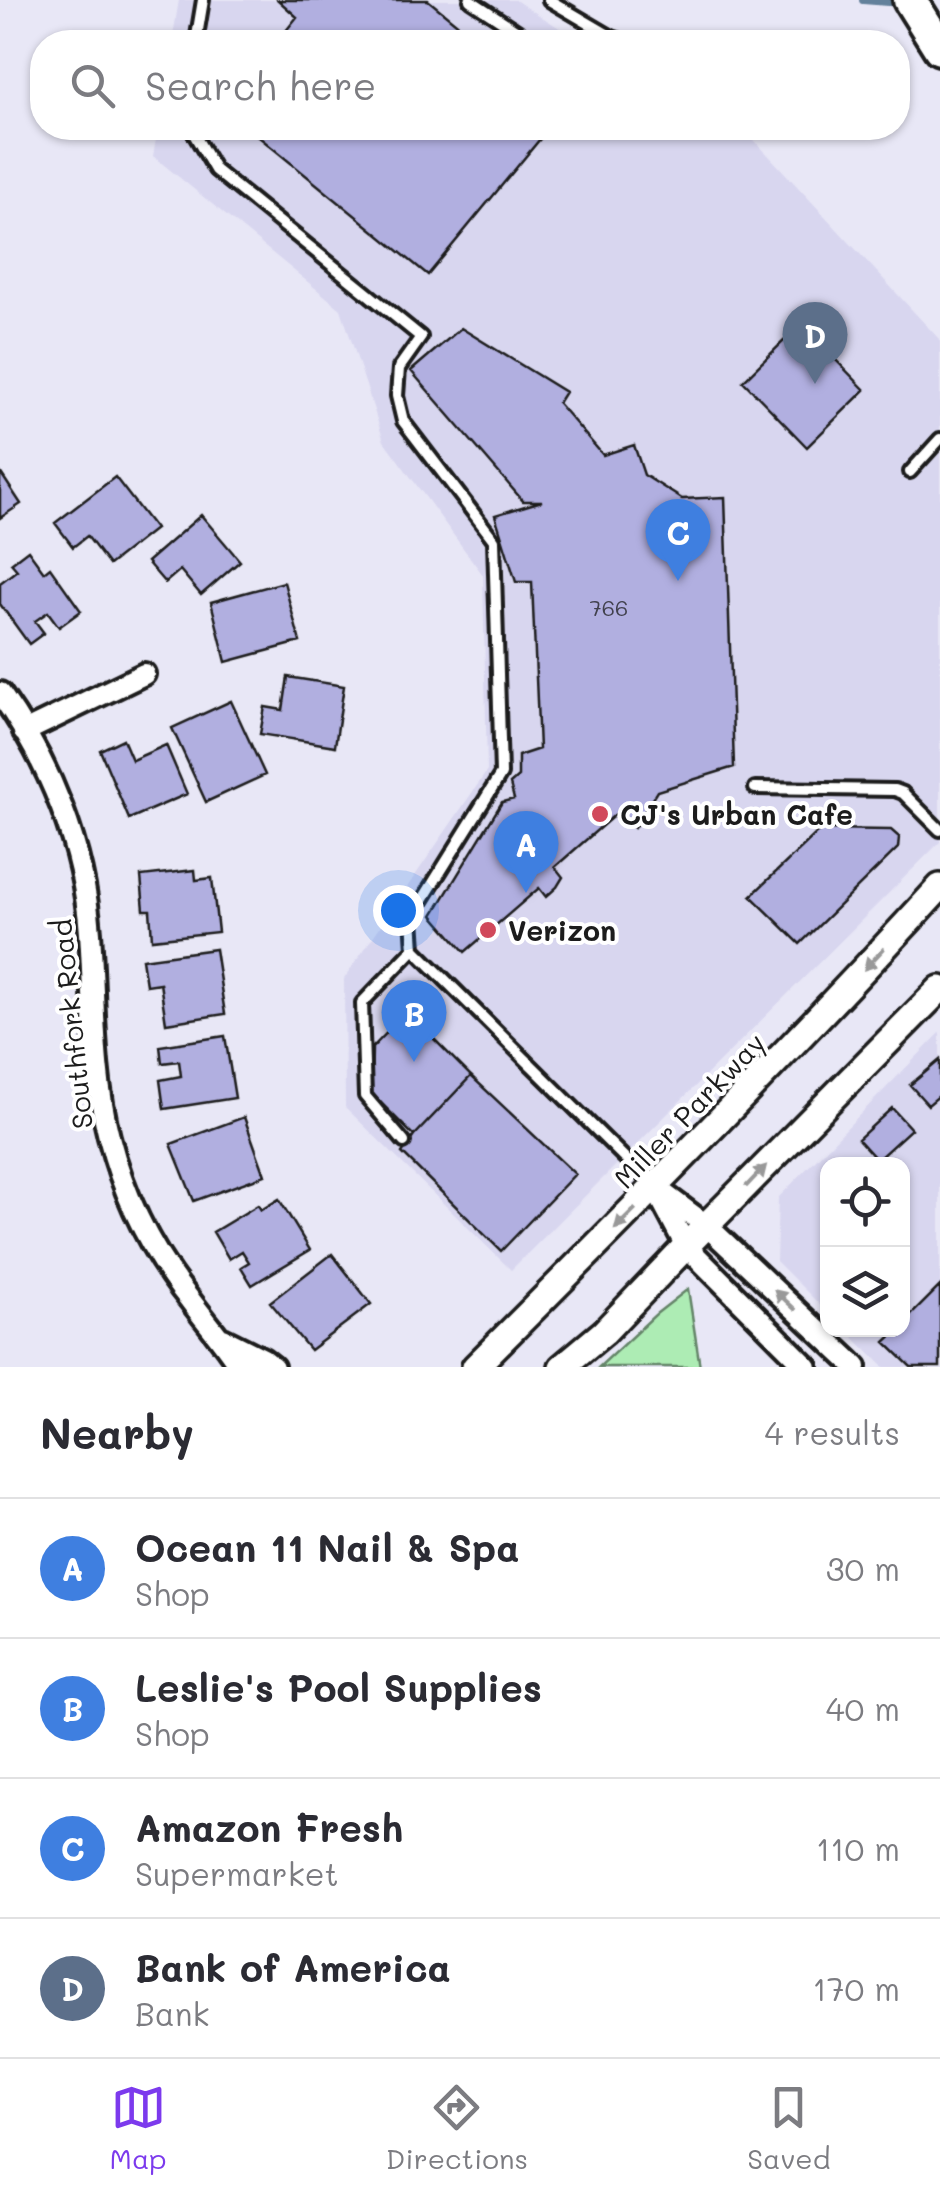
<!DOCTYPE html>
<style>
body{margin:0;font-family:Mali,sans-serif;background:#f7f7f7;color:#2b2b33}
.controls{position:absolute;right:30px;bottom:30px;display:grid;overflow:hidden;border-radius:20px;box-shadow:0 2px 8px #0004}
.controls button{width:90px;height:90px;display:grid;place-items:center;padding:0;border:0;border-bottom:2px solid #e1e1e2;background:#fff;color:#2b2b33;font:50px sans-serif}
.you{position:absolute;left:398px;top:910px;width:35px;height:35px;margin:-25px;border:8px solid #fff;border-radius:50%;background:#1a73e8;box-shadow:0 0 0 15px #1a73e833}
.badge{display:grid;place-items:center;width:65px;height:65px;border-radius:50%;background:#7c3aed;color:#fff;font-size:32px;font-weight:700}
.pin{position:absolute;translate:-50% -82px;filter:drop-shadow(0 2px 5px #0008)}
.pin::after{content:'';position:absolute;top:52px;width:35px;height:30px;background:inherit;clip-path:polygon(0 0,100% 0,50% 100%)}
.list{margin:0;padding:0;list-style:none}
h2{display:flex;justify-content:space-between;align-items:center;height:130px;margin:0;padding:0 40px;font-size:42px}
h2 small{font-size:32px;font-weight:400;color:#7c7c81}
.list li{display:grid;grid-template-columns:65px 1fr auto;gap:30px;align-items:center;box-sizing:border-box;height:140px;padding:0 40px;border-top:2px solid #e1e1e2}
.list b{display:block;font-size:38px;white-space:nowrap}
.list p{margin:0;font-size:32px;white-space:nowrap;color:#7c7c81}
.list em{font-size:32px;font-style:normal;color:#7c7c81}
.icon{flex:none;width:55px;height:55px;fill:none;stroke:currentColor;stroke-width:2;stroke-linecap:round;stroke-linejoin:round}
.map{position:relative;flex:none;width:940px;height:1367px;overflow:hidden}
.search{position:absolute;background:#fff;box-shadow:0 2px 8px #0004;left:30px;right:30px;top:30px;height:110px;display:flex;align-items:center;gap:25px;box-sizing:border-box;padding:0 35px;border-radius:40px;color:#7c7c81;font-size:38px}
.sheet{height:690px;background:#fff}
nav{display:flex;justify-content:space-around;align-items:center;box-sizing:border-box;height:140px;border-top:2px solid #e1e1e2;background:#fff;font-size:28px;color:#7c7c81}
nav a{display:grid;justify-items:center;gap:5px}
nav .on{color:#7c3aed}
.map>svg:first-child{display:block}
.built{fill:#d8d6ef}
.green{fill:#adecb4;stroke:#648468;stroke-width:2.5}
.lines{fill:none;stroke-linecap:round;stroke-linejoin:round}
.stream{stroke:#64819b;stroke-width:8}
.building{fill:#b1afe0;stroke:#1c1c1c;stroke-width:2.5}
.service-casing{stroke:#1c1c1c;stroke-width:18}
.minor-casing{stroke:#1c1c1c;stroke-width:28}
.tertiary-casing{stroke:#1c1c1c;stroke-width:32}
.primary-casing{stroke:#1c1c1c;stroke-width:40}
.service{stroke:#fff;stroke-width:10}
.minor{stroke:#fff;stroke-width:20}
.tertiary{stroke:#fff;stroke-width:25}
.primary{stroke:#fff;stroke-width:32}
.oneway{fill:#999}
.poi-dot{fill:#d1495b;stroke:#fff;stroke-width:4}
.labels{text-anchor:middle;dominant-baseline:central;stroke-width:8;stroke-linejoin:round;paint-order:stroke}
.number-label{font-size:22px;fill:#41414d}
.poi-label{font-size:28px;font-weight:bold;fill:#1c1c1c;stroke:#fff;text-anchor:start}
.street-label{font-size:28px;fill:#1c1c1c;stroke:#fff}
</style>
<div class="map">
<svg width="940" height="1367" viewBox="0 0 940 1367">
<rect width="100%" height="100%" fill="#e8e7f6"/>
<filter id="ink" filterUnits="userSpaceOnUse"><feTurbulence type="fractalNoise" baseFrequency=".01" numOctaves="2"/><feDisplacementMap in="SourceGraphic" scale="20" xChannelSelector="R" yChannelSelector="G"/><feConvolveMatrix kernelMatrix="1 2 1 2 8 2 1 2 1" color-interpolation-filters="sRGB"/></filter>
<g filter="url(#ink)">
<!-- built -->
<path class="built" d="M179,0H515L569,34L586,42H172Z
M158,128H743L940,340V842L511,1270L345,1107L344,979L487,771L483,575L384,441L341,309L153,156Z
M940,1033V1367H884L846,1330H902V1164H828L827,1312L776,1261L778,1198Z"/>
<!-- green -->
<path class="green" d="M688,1289L700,1367H599L656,1314Z"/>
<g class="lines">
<!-- stream -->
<path class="stream" d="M863,0L901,3"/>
</g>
<!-- building -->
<path class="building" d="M278,0H428L478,41L486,30L501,42H277L297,17Z
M248,128H549L428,275Z
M798,327L826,356L829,353L865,390L807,447L743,381Z
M461,328L565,392L558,403L603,455L634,445L644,475L682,499L725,497L734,767L657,791L634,828L619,811L555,867L563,877L557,887L546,897L539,888L465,952L433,915L502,802L514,799L510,784L518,777V756L539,749L532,582H516L495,515L542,501H523L411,371Z
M0,472L21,504L0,518Z
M115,477L155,529L109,565L87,536L73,547L55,523Z
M201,515L240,561L201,595L180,570L165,583L147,562Z
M28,550L44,572L50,567L81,611L59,627L48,612L35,621L44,633L29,644L0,604V583L17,570L11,563Z
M284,582L300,642L226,662L211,602Z
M288,677L344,686L335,746L260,734L265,707L283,710Z
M231,701L265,775L206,802L172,728Z
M123,739L132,760L166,745L187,794L129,819L100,750Z
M821,829L891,830L899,837L898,848L800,944L751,896Z
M195,870L196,880L212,878L218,932L152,939L150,910H144L141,876Z
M215,949L225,1014L166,1023L160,983L146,985L142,959Z
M407,1012L471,1076L414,1136L371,1093L372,1048Z
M225,1036L235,1098L164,1109L160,1080L181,1076L179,1061L162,1063L160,1046Z
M940,1060V1095L928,1105L910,1085Z
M471,1076L575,1174L501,1251L402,1153L414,1136Z
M892,1108L911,1129L877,1160L858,1139Z
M244,1117L265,1175L194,1201L171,1144Z
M279,1199L310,1250L252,1285L241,1267L249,1262L242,1251L229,1259L213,1232L258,1205L261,1210Z
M332,1254L371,1304L310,1350L270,1302Z
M940,1286V1367H911L885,1342L898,1330H902V1324Z"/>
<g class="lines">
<!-- service casing -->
<g class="service-casing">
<path id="service" d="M470,0L534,42
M549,0L612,37L627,42
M196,42L203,0
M193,128L194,134L215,170L421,337L399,368L397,396L403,421L494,540L501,774L412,917L414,949L362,1003L365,1096L404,1142
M910,472L940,439
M755,788L895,790L903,793L940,830
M414,949L655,1188"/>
</g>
<!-- minor casing -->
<g class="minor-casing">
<path id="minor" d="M0,693C50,763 84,847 90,933C95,1001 92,1071 109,1137C124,1196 152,1253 190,1300C207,1323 225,1343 240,1367
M24,732L144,674
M656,1188L707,1226L856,1367
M659,1195L686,1246L807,1367
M223,1339L263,1359L273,1367"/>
</g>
<!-- tertiary casing -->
<g class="tertiary-casing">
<path id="tertiary" d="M475,1367C633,1210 789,1052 940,887
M562,1367L604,1332L686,1246L940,989"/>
</g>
<!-- primary casing -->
<g class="primary-casing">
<path id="primary" d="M910,0L940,48"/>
</g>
<!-- service -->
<use href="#service" class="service"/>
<!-- minor -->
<use href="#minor" class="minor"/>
<!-- tertiary -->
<use href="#tertiary" class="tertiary"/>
<!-- primary -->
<use href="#primary" class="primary"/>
</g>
<!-- one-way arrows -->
<defs><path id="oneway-solid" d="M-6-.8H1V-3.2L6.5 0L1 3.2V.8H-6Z" transform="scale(2.5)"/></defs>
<g class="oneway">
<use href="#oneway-solid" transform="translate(874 959) rotate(133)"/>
<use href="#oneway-solid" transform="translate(756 1176) rotate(-46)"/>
<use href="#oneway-solid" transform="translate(625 1219) rotate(135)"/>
<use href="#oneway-solid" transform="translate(785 1300) rotate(-137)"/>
</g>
</g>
<!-- markers -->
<g class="poi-dot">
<circle cx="600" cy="814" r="10"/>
<circle cx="488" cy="930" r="10"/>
</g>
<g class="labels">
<!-- number labels -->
<g class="number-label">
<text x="609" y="607">766</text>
</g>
<!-- poi labels -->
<g class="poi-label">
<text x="620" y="814">CJ's Urban Cafe</text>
<text x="508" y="930">Verizon</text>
</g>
<!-- street labels -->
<g class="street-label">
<text transform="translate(71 1024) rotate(-96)">Southfork Road</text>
<text transform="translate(689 1110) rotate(-46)">Miller Parkway</text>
</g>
</g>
</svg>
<div class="controls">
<button><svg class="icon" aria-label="locate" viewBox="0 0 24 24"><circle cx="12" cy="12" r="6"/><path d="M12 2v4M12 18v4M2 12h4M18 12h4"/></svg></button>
<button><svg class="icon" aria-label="layers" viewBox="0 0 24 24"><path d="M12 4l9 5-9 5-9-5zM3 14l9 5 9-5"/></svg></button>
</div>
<div class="you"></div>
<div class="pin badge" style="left:526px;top:893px;background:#3f7fe0">A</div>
<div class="pin badge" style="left:414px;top:1062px;background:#3f7fe0">B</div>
<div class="pin badge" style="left:678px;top:581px;background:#3f7fe0">C</div>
<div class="pin badge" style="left:815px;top:384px;background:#5c6f8a">D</div>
<div class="search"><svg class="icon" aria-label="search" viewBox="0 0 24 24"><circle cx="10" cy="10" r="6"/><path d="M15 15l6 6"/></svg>Search here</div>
</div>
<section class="sheet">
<h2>Nearby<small>4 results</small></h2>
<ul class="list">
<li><span class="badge" style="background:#3f7fe0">A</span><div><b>Ocean 11 Nail &amp; Spa</b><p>Shop</p></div><em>30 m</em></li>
<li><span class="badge" style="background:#3f7fe0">B</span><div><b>Leslie's Pool Supplies</b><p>Shop</p></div><em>40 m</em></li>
<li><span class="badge" style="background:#3f7fe0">C</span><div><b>Amazon Fresh</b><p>Supermarket</p></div><em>110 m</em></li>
<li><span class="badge" style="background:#5c6f8a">D</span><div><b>Bank of America</b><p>Bank</p></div><em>170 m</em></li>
</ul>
</section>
<nav>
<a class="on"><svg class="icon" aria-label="map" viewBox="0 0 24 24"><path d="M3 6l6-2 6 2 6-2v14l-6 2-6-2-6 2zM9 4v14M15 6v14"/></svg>Map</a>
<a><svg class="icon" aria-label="directions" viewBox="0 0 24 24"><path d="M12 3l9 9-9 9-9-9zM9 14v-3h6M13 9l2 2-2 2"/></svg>Directions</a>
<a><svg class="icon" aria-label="saved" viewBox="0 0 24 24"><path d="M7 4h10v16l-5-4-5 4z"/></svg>Saved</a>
</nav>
